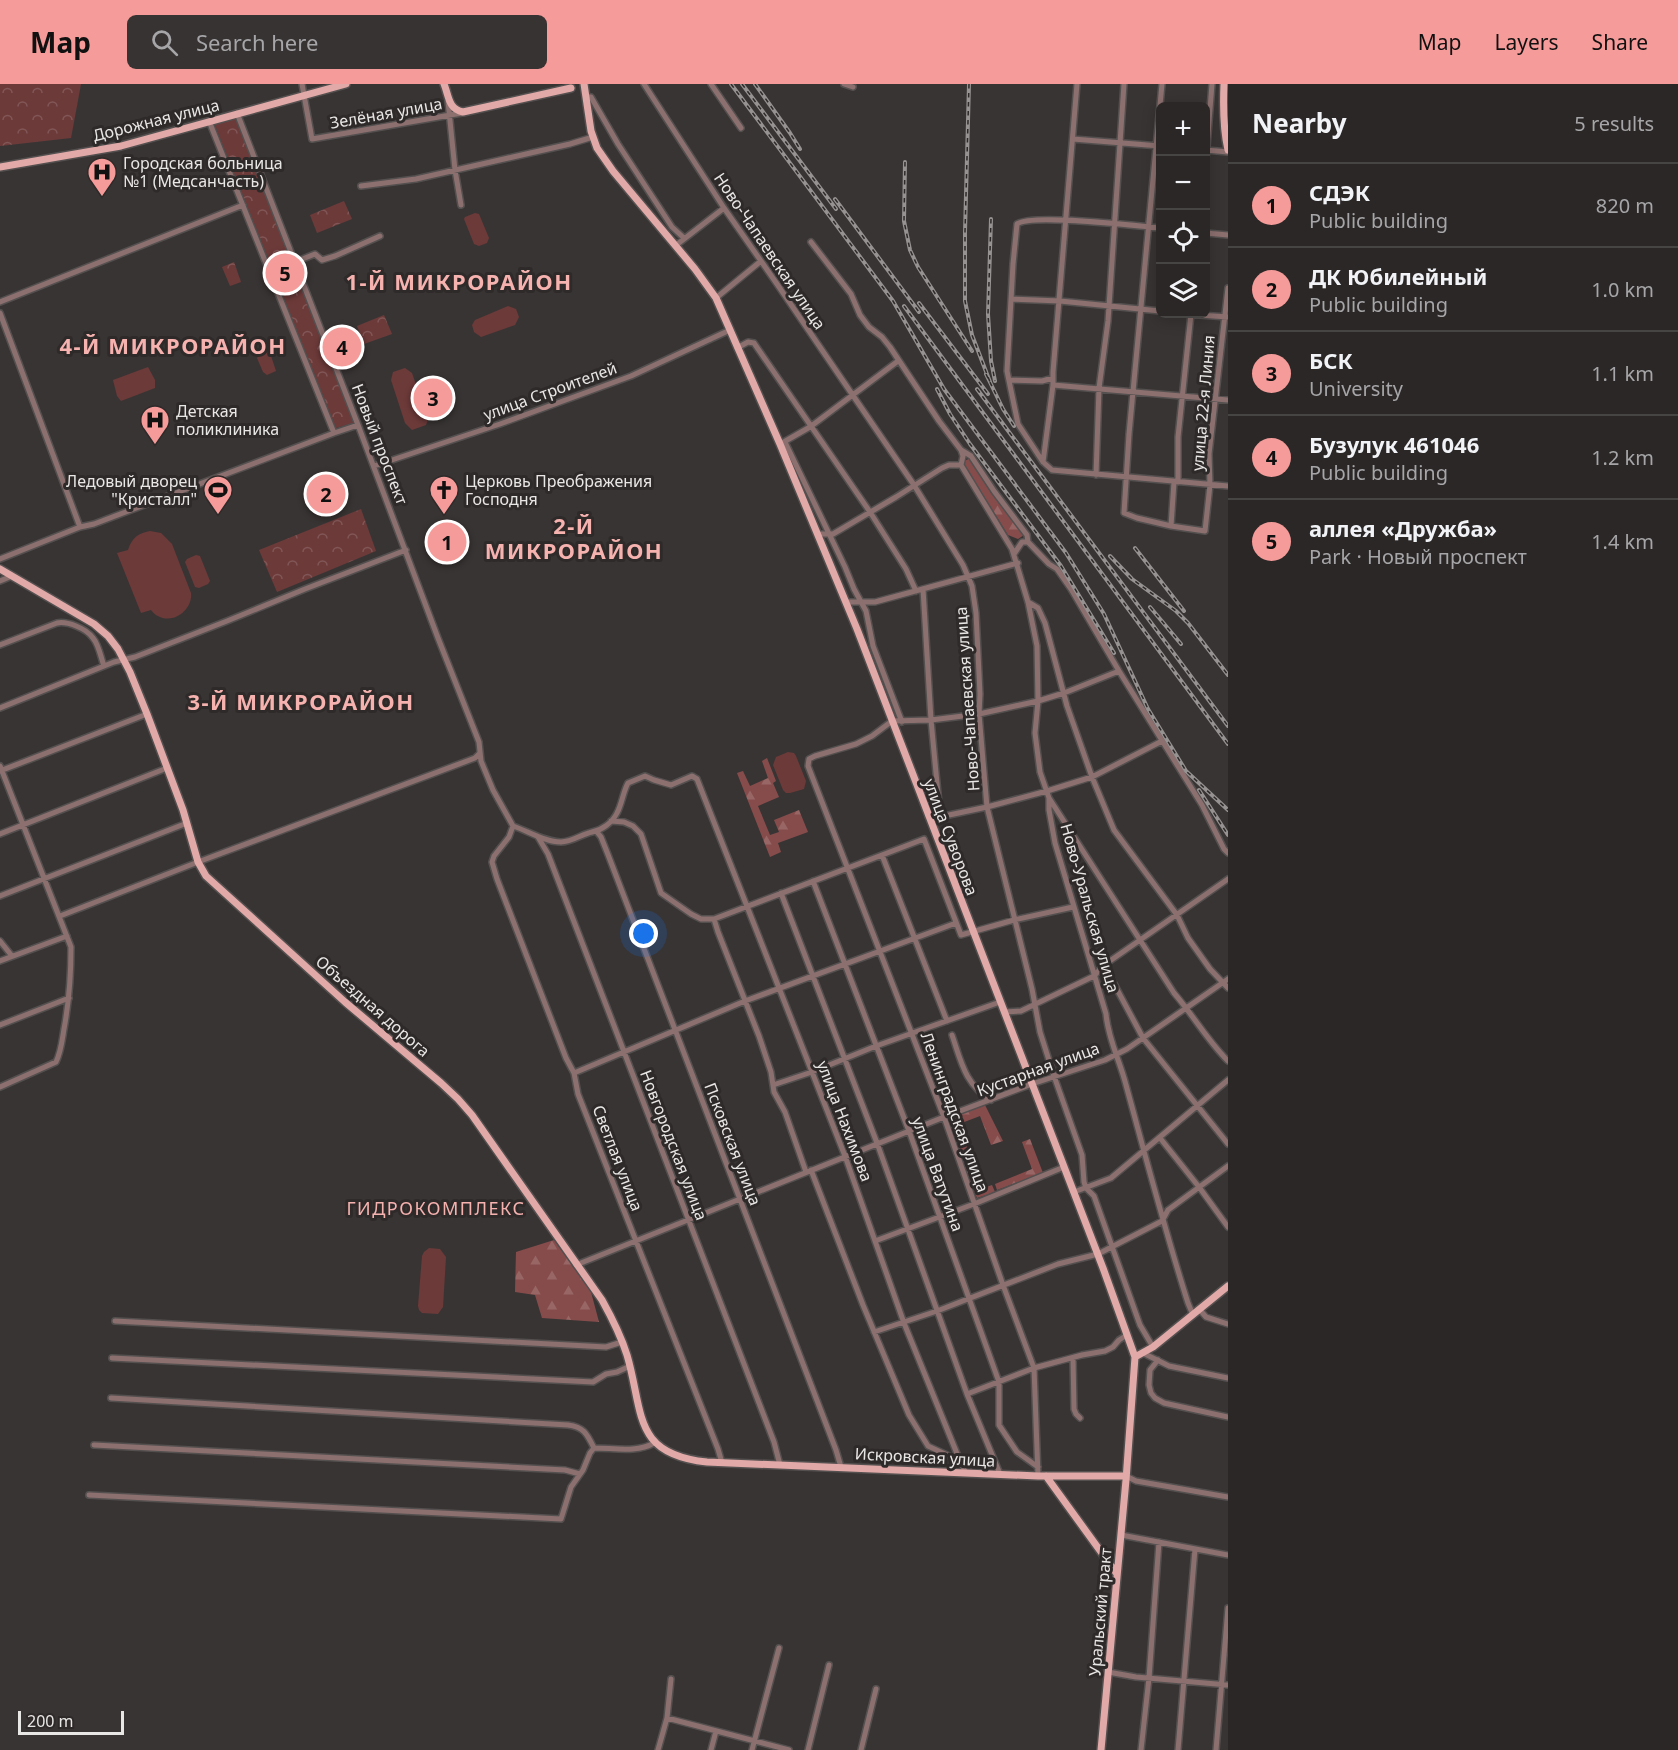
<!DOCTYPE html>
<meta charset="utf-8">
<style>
body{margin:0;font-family:"Noto Sans",sans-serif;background:#373333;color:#f1f3f6}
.controls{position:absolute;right:18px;top:18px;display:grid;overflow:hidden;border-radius:9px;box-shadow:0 3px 15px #0003}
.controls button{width:54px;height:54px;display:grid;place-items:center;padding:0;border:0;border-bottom:2px solid #474444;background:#2b2727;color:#f1f3f6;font:30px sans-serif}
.scale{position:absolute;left:18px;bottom:15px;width:106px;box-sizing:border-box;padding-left:6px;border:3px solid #e9e6e6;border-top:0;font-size:16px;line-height:21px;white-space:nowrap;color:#e9e6e6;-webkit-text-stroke:4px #2f2a2a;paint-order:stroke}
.you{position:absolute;left:644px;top:850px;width:21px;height:21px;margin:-15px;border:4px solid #fff;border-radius:50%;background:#1a73e8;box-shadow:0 0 0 9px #1a73e833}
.badge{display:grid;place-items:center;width:39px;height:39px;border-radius:50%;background:#f59b99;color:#111;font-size:20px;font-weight:700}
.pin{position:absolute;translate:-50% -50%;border:3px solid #fff;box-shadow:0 2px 6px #0006}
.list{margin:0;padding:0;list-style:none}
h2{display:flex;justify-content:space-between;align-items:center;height:78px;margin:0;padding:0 24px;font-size:26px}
h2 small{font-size:20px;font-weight:400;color:#a6a5a7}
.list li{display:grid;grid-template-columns:39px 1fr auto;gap:18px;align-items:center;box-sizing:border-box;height:84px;padding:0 24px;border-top:2px solid #474444}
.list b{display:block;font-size:22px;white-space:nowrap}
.list p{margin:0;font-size:20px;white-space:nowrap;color:#a6a5a7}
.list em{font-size:20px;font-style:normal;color:#a6a5a7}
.icon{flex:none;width:33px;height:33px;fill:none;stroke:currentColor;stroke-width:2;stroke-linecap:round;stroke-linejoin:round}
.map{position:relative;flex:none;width:1228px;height:1666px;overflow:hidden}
header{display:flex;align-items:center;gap:36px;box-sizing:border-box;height:84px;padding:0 30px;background:#f59b99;color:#111}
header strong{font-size:28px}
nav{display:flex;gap:33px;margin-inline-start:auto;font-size:21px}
.search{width:420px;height:54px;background:#373333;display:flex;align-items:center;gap:15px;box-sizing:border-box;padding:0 21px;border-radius:9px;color:#a6a5a7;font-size:22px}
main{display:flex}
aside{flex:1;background:#2b2727}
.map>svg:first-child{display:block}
.forest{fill:url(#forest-firs)}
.park{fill:url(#park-crowns)}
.garden{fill:#6c3a39}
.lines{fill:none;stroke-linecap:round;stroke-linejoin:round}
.minor-casing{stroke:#555050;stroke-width:8}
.major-casing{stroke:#555050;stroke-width:10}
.minor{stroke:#8c706f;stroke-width:5}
.major{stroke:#e1a9a7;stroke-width:7}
.rail-casing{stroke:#969292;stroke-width:4}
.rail{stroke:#2f2a2a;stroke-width:1.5;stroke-dasharray:4.5;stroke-linecap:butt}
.labels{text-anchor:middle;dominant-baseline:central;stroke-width:6;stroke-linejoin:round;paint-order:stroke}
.street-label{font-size:16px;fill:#e9e6e6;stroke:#2f2a2a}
.poi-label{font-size:16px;fill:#e9e6e6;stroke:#2f2a2a;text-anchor:start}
.neighbourhood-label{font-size:18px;letter-spacing:1.5px;fill:#f6b2af;stroke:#2f2a2a}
.district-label{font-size:22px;font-weight:bold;letter-spacing:1.5px;fill:#f6b2af;stroke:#2f2a2a}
</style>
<header>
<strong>Map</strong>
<div class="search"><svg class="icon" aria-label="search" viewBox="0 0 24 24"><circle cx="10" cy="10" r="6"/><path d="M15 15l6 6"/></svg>Search here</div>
<nav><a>Map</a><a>Layers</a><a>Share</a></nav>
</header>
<main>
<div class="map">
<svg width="1228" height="1666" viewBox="0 0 1228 1666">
<defs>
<pattern id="forest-firs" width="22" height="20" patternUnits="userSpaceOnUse" patternTransform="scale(1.5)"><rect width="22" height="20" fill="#864c4b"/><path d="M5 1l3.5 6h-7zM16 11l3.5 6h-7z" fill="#976665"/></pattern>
<pattern id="park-crowns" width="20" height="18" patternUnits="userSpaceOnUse" patternTransform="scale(1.5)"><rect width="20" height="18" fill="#6c3a39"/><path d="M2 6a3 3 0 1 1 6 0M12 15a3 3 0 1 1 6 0" fill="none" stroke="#815656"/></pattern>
</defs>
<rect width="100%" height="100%" fill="#393434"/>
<!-- forest -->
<path class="forest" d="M970,374L1024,451L1018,455L1008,451L963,378Z
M767,674L776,697L773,699L779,713L758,722L770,751L779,748L774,736L799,726L808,748L778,759L781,768L770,773L737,689L743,687L750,702L768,694L762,677Z
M985,1021L1003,1057L991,1061L980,1032L959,1040L970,1071L962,1074L947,1035Z
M1030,1055L1043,1089L997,1106L995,1100L1032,1085L1022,1058Z
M972,1080L981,1105L992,1101L995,1108L977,1114L965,1083Z
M554,1156L591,1208L599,1238L542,1234L535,1211L515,1208L516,1168Z"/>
<!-- park -->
<path class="park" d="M0,0H81L71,54L0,62Z
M235,33L354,339L336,344L214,39Z
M344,117L352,135L317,149L310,131Z
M234,178L241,198L230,202L222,183Z
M384,231L392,250L364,260L357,242Z
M361,425L376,467L277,508L259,466Z"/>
<!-- garden -->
<path class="garden" d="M475,129L479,130L489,154L487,159L479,162L474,160L464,135L465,133Z
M508,222L516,225L519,233L515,241L481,253L474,248L472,241L475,236Z
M267,268L270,269L276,287L267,291L263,288L257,274L259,271Z
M148,283L155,296V304L121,317L117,312L113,296Z
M405,284L412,289L428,336L426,341L412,346L405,339L391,296L393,288Z
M150,447L161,449L172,460L191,509C193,525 174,541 158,532C155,531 153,528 151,526L141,529L117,469L128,466C132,454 138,449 150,447Z
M196,471L200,472L210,497L208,500L199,504L195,503L185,478L187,475Z
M788,668L794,669L796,672L806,697L804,705L790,709H786L783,706L773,681L776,673Z
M429,1164L440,1165L446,1173L443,1223L438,1230L422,1229L419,1226L418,1222L422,1172L424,1168Z"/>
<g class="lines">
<!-- minor casing -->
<g class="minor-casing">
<path id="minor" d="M302,0L312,55L462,29
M644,0L724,124L777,200L914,401L963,481L972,502L976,529L980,610L979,630L987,723L1032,905L1040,948L1054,992L1082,1071L1084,1098L1086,1104L1094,1112L1140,1241L1153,1263
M711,0L741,44
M844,0L853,3
M1162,0L1129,350L1124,429L1137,434L1171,442L1174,398
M586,13H591L618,60L672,143L684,154
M448,17L455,86L461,121
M237,29L358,341L438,554L479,658L481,677L493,706L513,742C528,747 545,758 561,758C572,758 582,750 592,748C602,746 612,739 617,729C622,720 623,708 628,699L645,692L654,696L671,701L692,692L697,695L845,1072L904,1239L960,1377L966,1389
M209,37L334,349L358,341
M1073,55L1160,62
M1206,66L1228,68
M1206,75L1212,0
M361,102L416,95L570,60L593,53
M1160,144C1137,142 1031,129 1017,140L1013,180L1007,287L1018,340L1043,378L1052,386L1228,402
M1206,149L1228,151
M811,158L851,210L860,231L869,243L882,253L890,263L939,337L961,366L963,372L961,381L1012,465L1028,518L1037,562L1038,617L1035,649L1040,688L1049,714V726L1055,759L1106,930C1108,955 1120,977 1126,1001C1146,1074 1165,1147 1188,1219L1193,1231
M675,162L724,124
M295,178L315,170L322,176L335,172L380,152
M716,214L761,177
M1012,215L1060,217L1160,227
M0,218L243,121
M0,229L80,443
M1185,230L1228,233
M737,264L748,258L754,259L870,428L906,485L916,507
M1009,296L1042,297L1053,294
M1053,301L1228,316
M785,358L845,483L854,505L866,527L873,562L902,638
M782,359L810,343L898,277
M961,366L971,372L994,407L1027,451L1028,458
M1043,378L1053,301V288L1077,0
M374,382L500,340L631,292L730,246
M1096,391L1099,304L1108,237L1124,0
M1178,398V353L1191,230
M1171,442L1205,447L1210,401L1209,370L1228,204
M818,450H833L896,413L942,384L949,381H961
M1014,470L1022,458H1028L1049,480L1057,485L1071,505L1119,587L1202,721L1224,765L1228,769
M0,475L80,443L94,440L334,349
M0,497L12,492
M923,505L931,636L940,731
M846,518H875L1018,479
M1028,518L1038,524L1045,539L1067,622L1092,693L1114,746L1177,831L1188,854L1210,885L1228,904
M0,561L57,539C67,537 86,544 93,554C99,561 101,574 104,582
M0,624L114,578L135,573L227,537L305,505L406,466
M0,682L71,863C71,891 69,918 64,945C62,957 61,968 56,978L0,1003
M0,687L147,630
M1049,714L1174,909C1193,931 1207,956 1228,977
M928,732L949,731L987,723L1047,707L1092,693L1162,657
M611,737L624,738L633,742L641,750L661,809L691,830L701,835H714L924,755L961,851L1014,836L1073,823
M513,742L509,753L494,772L492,778L497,795L566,974L574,989L578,1010L718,1365L722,1379
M597,748L601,753L607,768L836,1366L841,1383
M0,750L167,684
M538,753L548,770L774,1358L780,1381
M882,771L947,937
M813,797L909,1047L999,1298V1341L1017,1368L1038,1383
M781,809L877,1059L967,1310L1000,1390
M0,812L187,739
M60,832L198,778L475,674L480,669
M714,835L718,848L759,952L771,988L774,1008L785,1028L806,1088
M0,857L12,872
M0,877L67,852
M1104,881L1143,954L1228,1060
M1004,928L1021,927L1094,892L1104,881L1228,795
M0,941L69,914
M952,951C961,977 965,1001 991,1016
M574,989L745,917L956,839
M773,1001L812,988L876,962L1000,918
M1160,1054L1199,1103L1228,1143
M811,1086L863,1221L909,1331L928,1362L960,1377
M1074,1108L1111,1094L1228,996
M875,1157L974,1120L1064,1083
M576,1181L944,1033L1032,1000L1105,976L1127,965L1228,895
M1200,1226L1206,1233L1228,1240
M115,1237L606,1263L622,1258
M874,1248L937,1227L1058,1180L1098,1170L1162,1137L1168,1126L1228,1082
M1143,1269L1169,1282L1228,1294
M112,1274L593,1298L606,1290L617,1288L630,1282
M1073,1274L1074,1325L1076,1330L1080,1334
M1158,1276L1150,1286L1149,1301L1151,1309L1155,1314L1164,1319L1228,1333
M967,1310L1034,1284L1082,1271L1105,1267L1113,1263L1119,1256L1127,1251
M111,1314L568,1341C584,1343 587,1350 594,1364
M94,1361L565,1386L580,1390
M594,1364C614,1364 637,1369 654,1359
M1038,1392L1034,1284L1003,1201L944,1033L808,682L809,675L815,672L856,660L872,652L892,637L931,636L979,630L1038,617L1064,609L1119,587
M1126,1392L1136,1397L1228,1413
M89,1411L561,1435L571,1403L583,1386L590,1369L594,1364
M1121,1451L1228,1471
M1108,1588L1136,1593L1228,1601
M667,1634L789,1666
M658,1666L667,1634L671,1595
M711,1666L716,1647
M752,1666L779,1564
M808,1666L829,1581
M861,1666L876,1605
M1141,1666L1149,1594L1159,1458
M1178,1666L1195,1465
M1216,1666L1228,1524"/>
</g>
<!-- major casing -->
<g class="major-casing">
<path id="major" d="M444,0C449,12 448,25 463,28L571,4
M584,0L591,47L597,64L613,87L695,185L716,214L780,360L857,545L1103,1184L1135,1273L1126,1396L1101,1666
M1224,0C1223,22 1223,44 1228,66
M0,83L121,62L346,0
M0,485L94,540L108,552L118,565L130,588L147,630L183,726L198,778L206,792L345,918L441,999L458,1015L472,1031L602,1216C612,1234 621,1252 627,1271C644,1329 632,1370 707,1378L1038,1392H1126
M1135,1273L1153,1263L1228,1202
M1046,1392L1117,1490"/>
</g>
<!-- minor -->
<use href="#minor" class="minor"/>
<!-- major -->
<use href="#major" class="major"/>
<!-- rail casing -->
<g class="rail-casing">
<path id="rail" d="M731,0L893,217L944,305L1066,469L1104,530L1148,625L1186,687L1228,726
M742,0L836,125
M755,0L790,49L800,65
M969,0L965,148V217L972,251L990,298
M905,78L904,137L910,166L918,183L972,267
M835,115L919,228
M991,135L988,230L991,277L995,297
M919,219L988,310
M904,222L1228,660
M986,290L1003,325L1014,342
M937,305L950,330L970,360L1061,482L1114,569
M977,305L1228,642
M1135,464L1184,527
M1110,472L1132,495L1176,527L1188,539L1228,591
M1150,523L1181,560
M1199,706L1228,751"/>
</g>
<!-- rail -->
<use href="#rail" class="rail"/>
</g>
<!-- icons -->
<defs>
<g id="hospital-pin" transform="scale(1.5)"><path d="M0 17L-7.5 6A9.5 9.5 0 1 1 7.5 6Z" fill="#f59b99" stroke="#2f2a2a"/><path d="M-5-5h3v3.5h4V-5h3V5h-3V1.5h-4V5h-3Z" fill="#111"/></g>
<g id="stadium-pin" transform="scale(1.5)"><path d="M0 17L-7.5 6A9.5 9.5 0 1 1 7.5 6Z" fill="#f59b99" stroke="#2f2a2a"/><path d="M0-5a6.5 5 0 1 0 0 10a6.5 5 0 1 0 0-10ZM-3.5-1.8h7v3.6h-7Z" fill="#111"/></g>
<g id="church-pin" transform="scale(1.5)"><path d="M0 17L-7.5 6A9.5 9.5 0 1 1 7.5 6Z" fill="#f59b99" stroke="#2f2a2a"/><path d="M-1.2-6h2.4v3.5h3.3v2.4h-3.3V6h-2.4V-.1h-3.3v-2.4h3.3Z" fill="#111"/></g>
</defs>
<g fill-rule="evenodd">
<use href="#hospital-pin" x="102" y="88"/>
<use href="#hospital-pin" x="155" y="336"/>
<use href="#stadium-pin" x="218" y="406"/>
<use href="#church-pin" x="444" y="406"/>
</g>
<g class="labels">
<!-- street labels -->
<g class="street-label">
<text transform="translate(386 29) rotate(-10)">Зелёная улица</text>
<text transform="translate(156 36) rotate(-14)">Дорожная улица</text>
<text transform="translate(770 167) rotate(56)">Ново-Чапаевская улица</text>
<text transform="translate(550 307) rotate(-20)">улица Строителей</text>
<text transform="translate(1203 319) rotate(-85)">улица 22-я Линия</text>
<text transform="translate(380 360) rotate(69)">Новый проспект</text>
<text transform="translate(967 615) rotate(-94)">Ново-Чапаевская улица</text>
<text transform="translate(951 753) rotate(69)">улица Суворова</text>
<text transform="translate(1090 824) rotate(74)">Ново-Уральская улица</text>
<text transform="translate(373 922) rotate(41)">Объездная дорога</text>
<text transform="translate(1038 985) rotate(-20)">Кустарная улица</text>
<text transform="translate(955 1028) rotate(70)">Ленинградская улица</text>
<text transform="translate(845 1037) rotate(69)">улица Нахимова</text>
<text transform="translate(733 1060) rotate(69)">Псковская улица</text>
<text transform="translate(674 1061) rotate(69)">Новгородская улица</text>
<text transform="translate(618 1074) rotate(69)">Светлая улица</text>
<text transform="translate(938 1090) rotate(70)">улица Ватутина</text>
<text transform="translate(925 1373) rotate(3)">Искровская улица</text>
<text transform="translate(1100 1528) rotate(-85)">Уральский тракт</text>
</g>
<!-- poi labels -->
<g class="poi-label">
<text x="123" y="79">Городская больница<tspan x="123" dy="18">№1 (Медсанчасть)</tspan></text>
<text x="176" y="327">Детская<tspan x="176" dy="18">поликлиника</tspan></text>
<text x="197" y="397" text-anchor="end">Ледовый дворец<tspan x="197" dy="18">"Кристалл"</tspan></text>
<text x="465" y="397">Церковь Преображения<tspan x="465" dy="18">Господня</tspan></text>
</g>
<!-- neighbourhood labels -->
<g class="neighbourhood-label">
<text x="436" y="1124">ГИДРОКОМПЛЕКС</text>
</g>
<!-- district labels -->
<g class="district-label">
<text x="459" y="197">1-Й МИКРОРАЙОН</text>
<text x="173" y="261">4-Й МИКРОРАЙОН</text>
<text x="574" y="441">2-Й<tspan x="574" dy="25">МИКРОРАЙОН</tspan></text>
<text x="301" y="617">3-Й МИКРОРАЙОН</text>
</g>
</g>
</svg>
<div class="controls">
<button>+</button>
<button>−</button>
<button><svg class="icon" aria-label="locate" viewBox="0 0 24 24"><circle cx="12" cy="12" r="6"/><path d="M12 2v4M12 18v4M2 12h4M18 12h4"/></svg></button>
<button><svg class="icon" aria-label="layers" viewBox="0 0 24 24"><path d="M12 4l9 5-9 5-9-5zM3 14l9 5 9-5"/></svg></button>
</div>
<div class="scale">200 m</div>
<div class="you"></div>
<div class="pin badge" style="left:447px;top:458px">1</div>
<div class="pin badge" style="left:326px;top:410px">2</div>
<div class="pin badge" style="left:433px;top:314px">3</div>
<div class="pin badge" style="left:342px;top:263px">4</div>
<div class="pin badge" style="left:285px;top:189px">5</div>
</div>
<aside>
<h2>Nearby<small>5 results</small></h2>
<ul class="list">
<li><span class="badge">1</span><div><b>СДЭК</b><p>Public building</p></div><em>820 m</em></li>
<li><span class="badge">2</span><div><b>ДК Юбилейный</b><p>Public building</p></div><em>1.0 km</em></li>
<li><span class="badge">3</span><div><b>БСК</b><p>University</p></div><em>1.1 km</em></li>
<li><span class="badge">4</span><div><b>Бузулук 461046</b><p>Public building</p></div><em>1.2 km</em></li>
<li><span class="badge">5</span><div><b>аллея «Дружба»</b><p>Park · Новый проспект</p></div><em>1.4 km</em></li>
</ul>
</aside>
</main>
